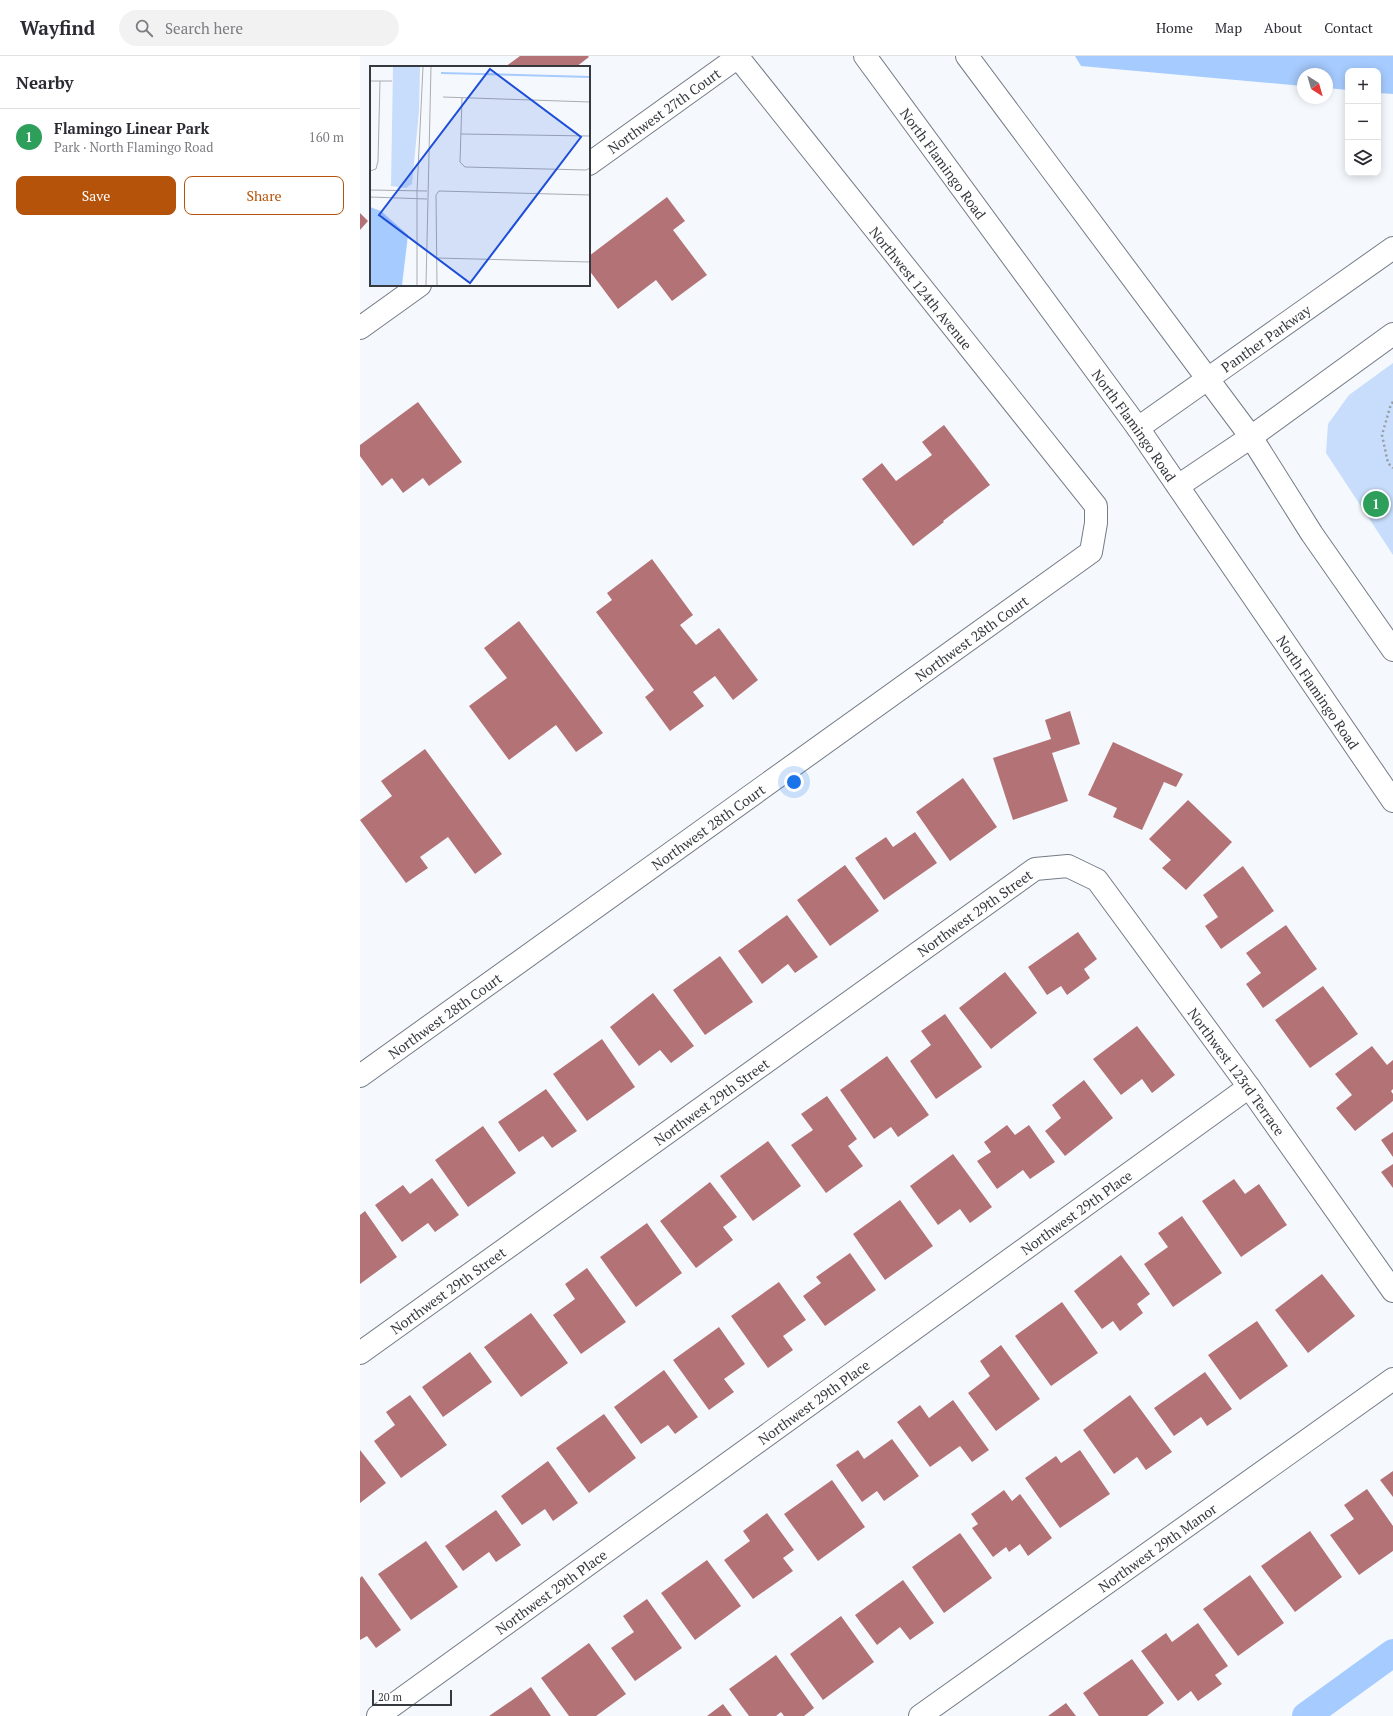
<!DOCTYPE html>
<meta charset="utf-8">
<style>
body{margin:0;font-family:"PT Serif",serif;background:#f2f2f3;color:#2b2b33}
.controls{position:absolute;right:12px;top:12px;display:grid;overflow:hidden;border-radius:8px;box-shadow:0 2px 10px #0003}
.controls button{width:36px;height:36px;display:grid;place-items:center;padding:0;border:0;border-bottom:1px solid #e1e1e2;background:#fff;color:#2b2b33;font:20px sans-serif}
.compass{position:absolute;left:937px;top:12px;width:36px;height:36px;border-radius:50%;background:#fff;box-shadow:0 2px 10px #0003;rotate:143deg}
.scale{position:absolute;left:12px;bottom:10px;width:80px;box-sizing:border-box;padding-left:4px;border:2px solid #36393e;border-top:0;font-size:11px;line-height:14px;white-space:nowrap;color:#36393e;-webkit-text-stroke:3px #fff;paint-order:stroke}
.you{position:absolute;left:434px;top:726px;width:14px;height:14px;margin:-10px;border:3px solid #fff;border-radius:50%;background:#1a73e8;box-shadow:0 0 0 6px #1a73e833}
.badge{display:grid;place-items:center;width:26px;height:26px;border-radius:50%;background:#b45309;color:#fff;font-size:13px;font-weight:700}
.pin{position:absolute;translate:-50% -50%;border:2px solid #fff;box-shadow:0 1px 4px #0006}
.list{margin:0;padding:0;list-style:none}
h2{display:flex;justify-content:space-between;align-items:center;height:52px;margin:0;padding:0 16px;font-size:17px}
h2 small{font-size:13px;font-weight:400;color:#7c7c81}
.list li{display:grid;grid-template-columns:26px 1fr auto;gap:12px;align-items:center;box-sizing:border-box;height:56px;padding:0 16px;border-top:1px solid #e1e1e2}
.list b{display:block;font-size:15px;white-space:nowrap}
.list p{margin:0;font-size:13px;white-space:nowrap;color:#7c7c81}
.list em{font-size:13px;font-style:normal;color:#7c7c81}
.actions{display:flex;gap:8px;padding:12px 16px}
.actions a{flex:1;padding:9px 0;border:1px solid #b45309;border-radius:8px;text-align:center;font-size:14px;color:#b45309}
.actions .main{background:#b45309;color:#fff}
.icon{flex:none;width:22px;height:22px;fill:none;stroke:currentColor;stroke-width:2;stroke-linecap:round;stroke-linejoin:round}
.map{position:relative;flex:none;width:1033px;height:1660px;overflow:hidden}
header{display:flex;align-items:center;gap:24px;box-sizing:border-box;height:56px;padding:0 20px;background:#fff;border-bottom:1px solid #e1e1e2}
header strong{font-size:19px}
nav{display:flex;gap:22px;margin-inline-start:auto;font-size:14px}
.search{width:280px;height:36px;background:#f2f2f3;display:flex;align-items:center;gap:10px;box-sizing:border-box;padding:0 14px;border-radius:22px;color:#7c7c81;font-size:15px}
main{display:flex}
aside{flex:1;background:#fff}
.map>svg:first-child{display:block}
.green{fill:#c7ddfb}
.water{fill:#a6cbfe}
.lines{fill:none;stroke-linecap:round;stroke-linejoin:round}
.canal{stroke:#a6cbfe;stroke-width:28}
.building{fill:#b37376}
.street-casing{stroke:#747c87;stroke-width:24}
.secondary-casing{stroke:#747c87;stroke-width:24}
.highway-casing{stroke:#747c87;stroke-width:24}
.path{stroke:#999ca1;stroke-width:2.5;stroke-dasharray:2 3;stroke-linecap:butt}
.street{stroke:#fff;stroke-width:22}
.secondary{stroke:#fff;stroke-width:22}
.highway{stroke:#fff;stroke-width:22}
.labels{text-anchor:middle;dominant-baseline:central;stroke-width:3.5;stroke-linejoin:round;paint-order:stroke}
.street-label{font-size:14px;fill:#36393e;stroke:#fff}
.inset-river{fill:none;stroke:#a6cbfe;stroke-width:2}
.inset-road{fill:none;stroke:#a9acb1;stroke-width:1}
.view{fill:#1d4ed8;fill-opacity:0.15;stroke:#1d4ed8;stroke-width:2}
.inset-edge{fill:none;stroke:#36393e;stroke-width:2}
</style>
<header>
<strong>Wayfind</strong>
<div class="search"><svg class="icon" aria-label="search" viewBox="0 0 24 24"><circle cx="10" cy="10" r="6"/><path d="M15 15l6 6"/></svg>Search here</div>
<nav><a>Home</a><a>Map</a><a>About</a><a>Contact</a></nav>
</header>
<main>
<aside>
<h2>Nearby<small></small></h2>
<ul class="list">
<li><span class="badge" style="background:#2e9e5b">1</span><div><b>Flamingo Linear Park</b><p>Park · North Flamingo Road</p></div><em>160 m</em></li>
</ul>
<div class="actions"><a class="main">Save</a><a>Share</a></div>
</aside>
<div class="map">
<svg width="1033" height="1660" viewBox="0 0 1033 1660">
<rect width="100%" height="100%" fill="#f5f9fe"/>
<!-- green -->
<path class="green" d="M1033,307V499L966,397L968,368L989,339Z"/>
<!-- water -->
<path class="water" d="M715,0H1033V38L1018,37V15H988V34L967,32V18H943V30L721,10Z"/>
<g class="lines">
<!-- canal -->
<path class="canal" d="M946,1660L1033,1597"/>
</g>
<!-- building -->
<path class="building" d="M160,0H228L229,1L216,11H145Z
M307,141L325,165L313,174L347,219L312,245L296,224L258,253L229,214V200Z
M0,157L8,165L0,174Z
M58,346L102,406L69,430L63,422L43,437L32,422L22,430L0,400V389Z
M584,369L630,429L583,465L584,466L553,490L502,423L522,407L536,425L572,399L562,386Z
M292,503L333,559L320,569L336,589L359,572L398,624L373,644L355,620L333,636L344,650L310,675L285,641L294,634L236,556L252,544L247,537Z
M159,565L243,677L216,696L196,669L149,704L109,650L147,622L124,592Z
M710,655L720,688L692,697L708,745L653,764L633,702L691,683L685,664Z
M753,686L823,718L816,731L804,726L782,774L753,761L757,752L728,739Z
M65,693L142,798L115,818L88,781L60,801L68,812L46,827L0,764L32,740L21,725Z
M603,722L637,771L590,805L556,756Z
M828,744L872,786L826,834L802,812L811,804L789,783Z
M555,776L577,807L524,844L495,802L526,781L533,791Z
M485,809L519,855L470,890L437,844Z
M883,810L914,855L861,893L845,870L858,861L843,839Z
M427,859L458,901L435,917L428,908L402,928L378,895Z
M926,869L957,913L903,952L886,928L901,917L886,897Z
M718,876L737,903L724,913L730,922L707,939L701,930L687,939L668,911Z
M360,900L393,946L345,979L313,934Z
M645,916L677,957L631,993L599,952Z
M963,930L998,978L950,1012L915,964Z
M293,937L334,990L311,1007L300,994L279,1010L250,971Z
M585,958L622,1011L576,1043L550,1005L571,989L561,975Z
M777,970L815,1019L792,1037L782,1023L761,1039L733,1003Z
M242,983L275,1031L227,1065L193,1018Z
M1012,990L1027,1009L1033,1004V1033L1031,1035L1033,1038V1045L995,1075L976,1052L992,1039L975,1018Z
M527,1000L569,1059L538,1081L531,1071L514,1083L480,1034Z
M724,1024L753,1062L705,1100L685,1075L701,1062L692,1049Z
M186,1033L217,1075L192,1092L183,1080L159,1096L138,1066Z
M467,1040L497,1083L488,1090L503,1110L466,1137L431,1089L453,1074L441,1058Z
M647,1069L655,1079L669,1069L695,1106L670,1123L663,1114L637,1133L617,1105L631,1096L624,1086Z
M123,1070L156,1117L108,1151L75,1104Z
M1033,1076V1101L1021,1084Z
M408,1085L441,1130L393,1165L360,1120Z
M593,1098L632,1151L610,1167L600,1153L578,1169L550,1130Z
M1033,1108V1132L1021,1116Z
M72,1122L99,1159L75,1176L68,1167L42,1186L15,1149L43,1129L50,1138Z
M874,1123L885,1138L899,1128L927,1169L881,1201L842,1145Z
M350,1126L377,1161L363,1171L373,1184L336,1212L300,1165Z
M540,1144L573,1190L525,1224L493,1178Z
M5,1155L37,1201L0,1228V1159Z
M822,1160L862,1217L813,1251L784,1208L808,1191L798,1177Z
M287,1167L322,1217L276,1251L240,1201Z
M490,1197L516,1234L465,1270L443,1240L461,1227L456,1221Z
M761,1199L790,1238L777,1248L783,1257L760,1275L753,1265L742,1273L714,1235Z
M227,1212L266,1266L221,1298L193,1259L215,1243L205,1228Z
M962,1218L995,1260L948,1297L915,1254Z
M419,1226L446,1264L423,1280L433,1294L408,1312L371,1260Z
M702,1246L738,1297L691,1330L655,1280Z
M171,1257L208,1307L161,1341L124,1291Z
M897,1265L928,1310L880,1344L848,1299Z
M359,1271L385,1308L364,1323L374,1336L349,1354L313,1304Z
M641,1289L680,1343L636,1375L608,1337L630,1320L620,1305Z
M110,1296L132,1326L83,1361L62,1331Z
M304,1314L338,1361L315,1378L308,1369L281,1388L254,1351Z
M845,1316L872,1353L847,1370L841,1361L814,1380L794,1352Z
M50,1339L87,1389L41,1422L14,1385L35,1369L26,1356Z
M770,1339L812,1396L786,1414L777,1401L754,1418L723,1374Z
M593,1344L629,1394L612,1406L600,1390L570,1411L537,1366L560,1349L569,1362Z
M244,1358L276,1402L229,1437L196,1392Z
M532,1383L559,1420L524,1445L517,1435L502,1446L476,1409L498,1394L504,1403Z
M0,1394L26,1427L0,1447Z
M720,1394L750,1438L700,1472L665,1422L696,1400L701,1407Z
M188,1405L218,1447L193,1465L185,1453L162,1469L141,1440Z
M1033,1415V1441L1020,1424Z
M472,1424L505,1471L458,1505L424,1458Z
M1007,1433L1033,1470V1495L999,1519L970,1479L994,1463L984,1449Z
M644,1434L652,1445L660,1438L692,1482L668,1500L660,1488L649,1496L646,1491L633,1501L612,1472L618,1468L611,1458Z
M136,1454L161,1489L136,1506L129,1496L103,1515L85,1490Z
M407,1457L434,1494L423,1502L433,1515L393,1543L364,1504L390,1485L383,1475Z
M950,1475L982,1521L935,1556L901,1510Z
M600,1477L632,1522L584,1557L552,1511Z
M66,1485L98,1531L51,1564L18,1518Z
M347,1504L381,1550L335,1584L301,1537Z
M890,1519L924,1567L878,1600L843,1553Z
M2,1520L41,1574L16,1592L7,1580L0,1584V1522Z
M543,1524L574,1567L550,1584L540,1571L517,1589L495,1559Z
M287,1543L322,1592L275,1625L251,1592L274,1576L263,1560Z
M481,1560L514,1606L463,1644L430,1598Z
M838,1567L868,1610L855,1619L862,1628L838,1645L831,1635L818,1645L781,1595L806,1577L812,1586Z
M229,1587L266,1638L236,1660H209L181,1622Z
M416,1599L454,1652L444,1660H424L421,1656L416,1660H389L369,1633Z
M772,1603L804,1647L787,1660H739L723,1637Z
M171,1631L191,1660H129Z
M706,1647L716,1660H688Z
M363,1648L372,1660H347Z"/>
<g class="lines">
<!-- street casing -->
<g class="street-casing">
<g id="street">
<path id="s1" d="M229,108L378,1"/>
<path d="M0,272L60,229"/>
<path id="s2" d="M0,1020L731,496L736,467V450L377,0"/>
<path id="s3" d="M0,1297L675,813L708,810L737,824L889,1031L1033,1235"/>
<path id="s4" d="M18,1660L889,1031"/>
<path id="s5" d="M560,1660L1033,1323"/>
</g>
</g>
<!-- secondary casing -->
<g class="secondary-casing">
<g id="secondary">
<path id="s6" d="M778,372L1033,192"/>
<path d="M818,430L891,381L1033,278"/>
</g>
</g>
<!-- highway casing -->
<g class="highway-casing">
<g id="highway">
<path id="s7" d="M505,0L778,372L1033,745"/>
<path d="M607,0L891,381L952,478L1033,594"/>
</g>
</g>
<!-- path -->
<path class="path" d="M1033,346L1031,348L1022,379L1028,407L1033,412"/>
<!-- street -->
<use href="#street" class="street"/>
<!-- secondary -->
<use href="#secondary" class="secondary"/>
<!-- highway -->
<use href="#highway" class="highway"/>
</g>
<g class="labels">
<!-- street labels -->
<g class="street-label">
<text stroke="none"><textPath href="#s1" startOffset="92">Northwest 27th Court</textPath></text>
<text stroke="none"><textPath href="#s7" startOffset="133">North Flamingo Road</textPath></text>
<text transform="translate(561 232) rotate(51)">Northwest 124th Avenue</text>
<text stroke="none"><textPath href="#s6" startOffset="156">Panther Parkway</textPath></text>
<text stroke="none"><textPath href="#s7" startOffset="457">North Flamingo Road</textPath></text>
<text stroke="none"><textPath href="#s2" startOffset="752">Northwest 28th Court</textPath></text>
<text stroke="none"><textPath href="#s7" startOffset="781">North Flamingo Road</textPath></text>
<text stroke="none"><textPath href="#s2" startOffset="428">Northwest 28th Court</textPath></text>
<text stroke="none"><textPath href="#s3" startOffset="756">Northwest 29th Street</textPath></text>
<text stroke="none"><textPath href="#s2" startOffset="104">Northwest 28th Court</textPath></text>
<text stroke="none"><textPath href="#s3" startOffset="1133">Northwest 123rd Terrace</textPath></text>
<text stroke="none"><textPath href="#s3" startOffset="432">Northwest 29th Street</textPath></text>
<text stroke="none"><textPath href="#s4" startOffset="861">Northwest 29th Place</textPath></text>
<text stroke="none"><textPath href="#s3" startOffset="108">Northwest 29th Street</textPath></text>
<text stroke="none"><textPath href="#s4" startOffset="537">Northwest 29th Place</textPath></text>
<text stroke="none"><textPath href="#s5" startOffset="291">Northwest 29th Manor</textPath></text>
<text stroke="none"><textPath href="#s4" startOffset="213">Northwest 29th Place</textPath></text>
</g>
</g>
<!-- overview -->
<g transform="translate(10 10)">
<rect width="220" height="220" fill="#f5f9fe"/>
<path d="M23,1H50L49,45L42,118L36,122L21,120Z" fill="#c7ddfb"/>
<path d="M0,141L11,145L38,169L32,219H0Z" fill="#a6cbfe"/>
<path class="inset-river" d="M71,7L220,11"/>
<path class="inset-road" d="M0,15H22M73,31L220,36M92,32L90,96L95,101L216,104L220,102M91,68L220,70M0,105L6,103L8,95L10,15M0,124L57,125M0,131L57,133M67,192L220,196M47,219V125L53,1M56,219L61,1M67,219L66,129L69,125L220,129"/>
<path class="view" d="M120,3L211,71L100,217L9,149Z"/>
<rect width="220" height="220" class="inset-edge"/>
</g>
</svg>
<div class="controls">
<button>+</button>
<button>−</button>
<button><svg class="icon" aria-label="layers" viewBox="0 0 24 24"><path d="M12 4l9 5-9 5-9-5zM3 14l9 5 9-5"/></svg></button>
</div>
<svg class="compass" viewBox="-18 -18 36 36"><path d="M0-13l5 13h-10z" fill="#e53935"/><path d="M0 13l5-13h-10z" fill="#7c7c81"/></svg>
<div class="scale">20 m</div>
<div class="you"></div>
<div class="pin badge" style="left:1016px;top:448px;background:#2e9e5b">1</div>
</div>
</main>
